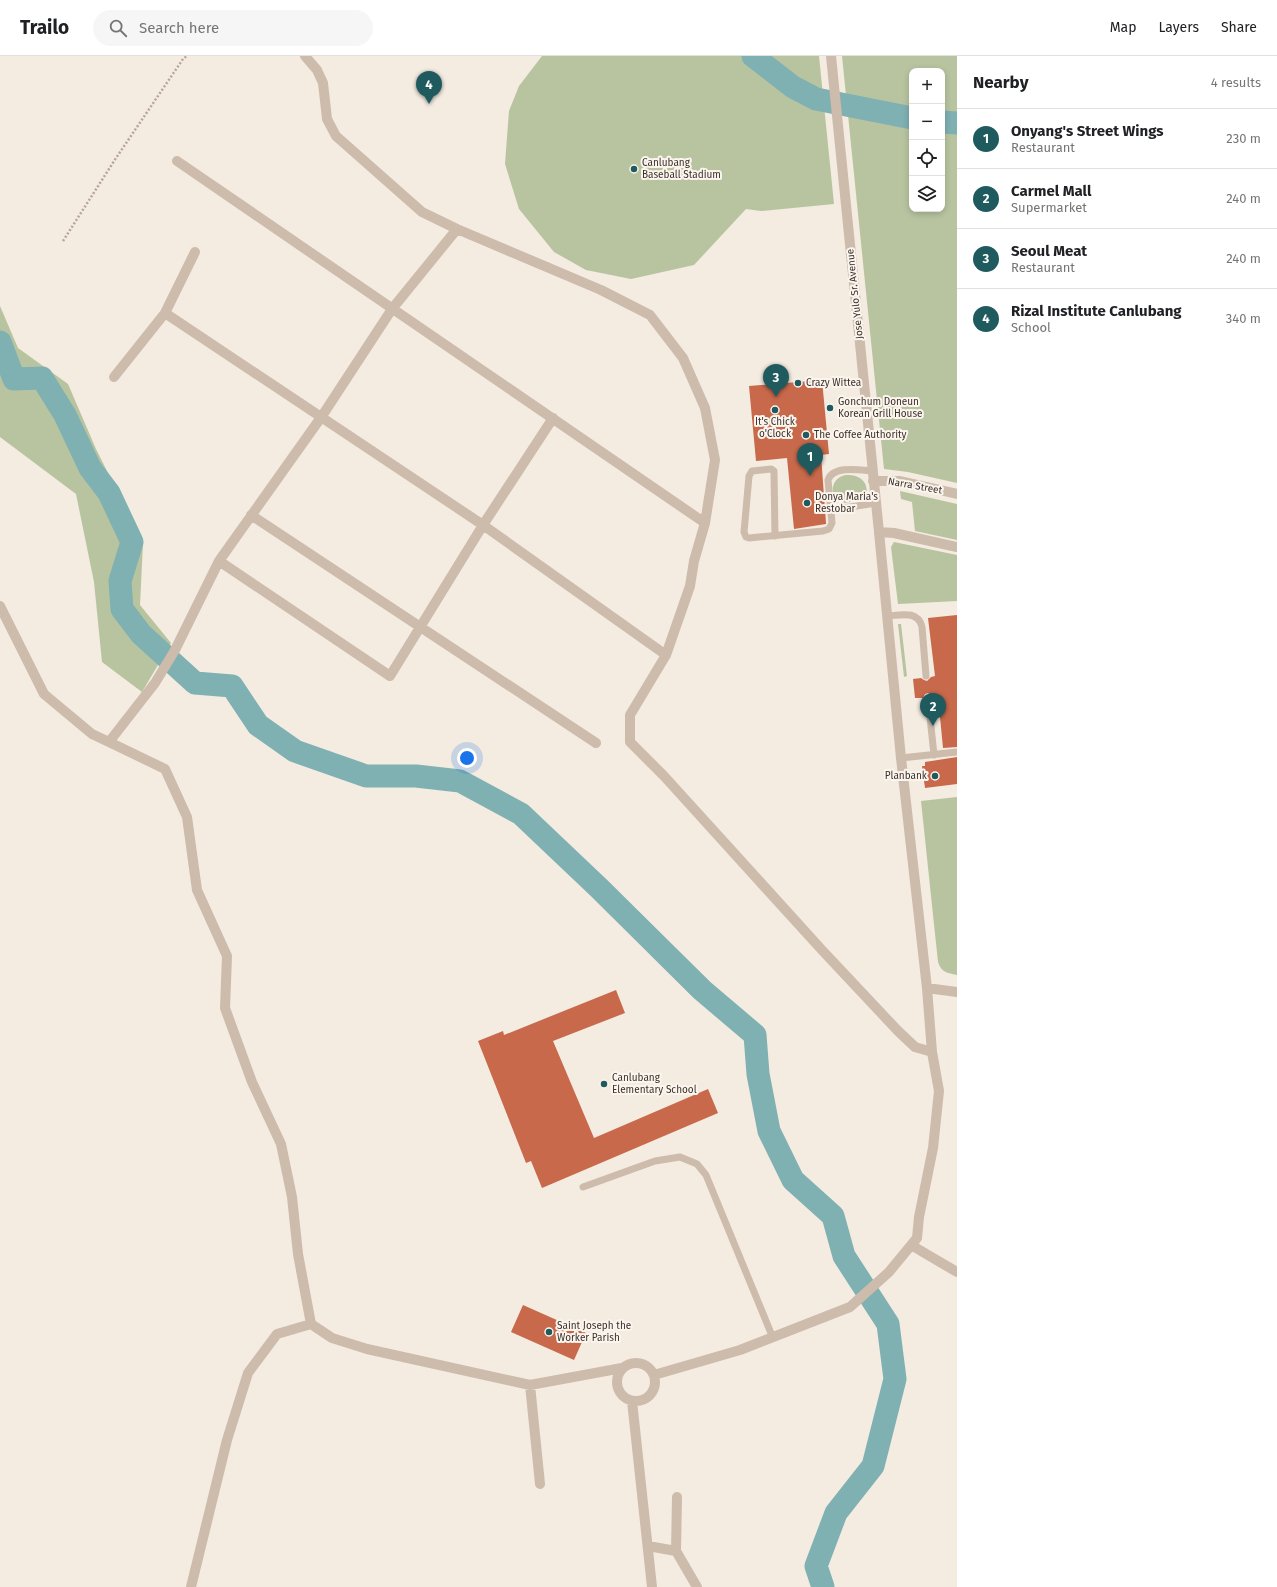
<!DOCTYPE html>
<meta charset="utf-8">
<style>
body{margin:0;font-family:"Fira Sans",sans-serif;background:#f6f6f6;color:#202124}
.controls{position:absolute;right:12px;top:12px;display:grid;overflow:hidden;border-radius:8px;box-shadow:0 2px 6px #0003}
.controls button{width:36px;height:36px;display:grid;place-items:center;padding:0;border:0;border-bottom:1px solid #e0e0e0;background:#fff;color:#202124;font:20px sans-serif}
.you{position:absolute;left:467px;top:702px;width:14px;height:14px;margin:-10px;border:3px solid #fff;border-radius:50%;background:#1a73e8;box-shadow:0 0 0 6px #1a73e833}
.badge{display:grid;place-items:center;width:26px;height:26px;border-radius:50%;background:#1f5a5e;color:#fff;font-size:13px;font-weight:700}
.pin{position:absolute;translate:-50% -33px;filter:drop-shadow(0 1px 2px #0008)}
.pin::after{content:'';position:absolute;top:21px;width:14px;height:12px;background:inherit;clip-path:polygon(0 0,100% 0,50% 100%)}
.list{margin:0;padding:0;list-style:none}
h2{display:flex;justify-content:space-between;align-items:center;height:52px;margin:0;padding:0 16px;font-size:17px}
h2 small{font-size:13px;font-weight:400;color:#757577}
.list li{display:grid;grid-template-columns:26px 1fr auto;gap:12px;align-items:center;box-sizing:border-box;height:60px;padding:0 16px;border-top:1px solid #e0e0e0}
.list b{display:block;font-size:15px;white-space:nowrap}
.list p{margin:0;font-size:13px;white-space:nowrap;color:#757577}
.list em{font-size:13px;font-style:normal;color:#757577}
.icon{flex:none;width:22px;height:22px;fill:none;stroke:currentColor;stroke-width:2;stroke-linecap:round;stroke-linejoin:round}
.map{position:relative;flex:none;width:957px;height:1531px;overflow:hidden}
header{display:flex;align-items:center;gap:24px;box-sizing:border-box;height:56px;padding:0 20px;background:#fff;border-bottom:1px solid #e0e0e0}
header strong{font-size:19px}
nav{display:flex;gap:22px;margin-inline-start:auto;font-size:14px}
.search{width:280px;height:36px;background:#f6f6f6;display:flex;align-items:center;gap:10px;box-sizing:border-box;padding:0 14px;border-radius:22px;color:#757577;font-size:15px}
main{display:flex}
aside{flex:1;background:#fff}
.map>svg:first-child{display:block}
.green{fill:#b8c4a0;fill-rule:evenodd}
.lines{fill:none;stroke-linecap:round;stroke-linejoin:round}
.river{stroke:#7fb0b2;stroke-width:23}
.building{fill:#c8694b}
.path{stroke:#b9a596;stroke-width:2.5;stroke-dasharray:2 2;stroke-linecap:butt}
.service{stroke:#cdbbac;stroke-width:7}
.minor{stroke:#cdbbac;stroke-width:10}
.tertiary{stroke:#cdbbac;stroke-width:10}
.poi-dot{fill:#1f5a5e;stroke:#fbf5ee;stroke-width:1.5}
.labels{text-anchor:middle;dominant-baseline:central;stroke-width:4;stroke-linejoin:round;paint-order:stroke}
.poi-label{font-size:10px;fill:#3b302b;stroke:#fbf5ee;text-anchor:start}
.street-label{font-size:10px;fill:#3b302b;stroke:#fbf5ee}
</style>
<header>
<strong>Trailo</strong>
<div class="search"><svg class="icon" aria-label="search" viewBox="0 0 24 24"><circle cx="10" cy="10" r="6"/><path d="M15 15l6 6"/></svg>Search here</div>
<nav><a>Map</a><a>Layers</a><a>Share</a></nav>
</header>
<main>
<div class="map">
<svg width="957" height="1531" viewBox="0 0 957 1531">
<rect width="100%" height="100%" fill="#f4ebe1"/>
<!-- green -->
<path class="green" d="M542,0H819L834,148L761,155L746,153L694,209L631,223L586,214L554,196L519,153L505,108L509,55L519,30Z
M842,0H957V427L908,416L884,413ZM912,15H942V153H912Z
M0,250L18,292L68,328L96,393L143,487L140,549L171,587L142,636L102,606L94,526L76,438L0,381Z
M846,419C860,418 871,427 865,442L845,447C829,446 828,422 846,419Z
M900,435L957,448V484L915,475L912,446L901,443Z
M894,486L957,499V545L898,548L891,491Z
M898,568H901L907,620L904,621Z
M957,741V919C947,917 941,916 938,906L921,745Z"/>
<g class="lines">
<!-- river -->
<path class="river" d="M753,0L793,31L816,43L912,62
M942,66L957,67
M0,286L14,323L42,322L65,359L90,412L109,437L132,486L120,525L122,553L141,578L195,627L232,630L258,669L295,695L366,720H416L460,725L521,758L599,832L702,934L755,979L758,1018L769,1075L793,1124L833,1160L844,1200L888,1268L895,1323L873,1410L836,1457L816,1510L823,1531"/>
</g>
<!-- building -->
<path class="building" d="M822,324L829,398L821,399L826,467V468L794,473L787,402L756,405L749,330Z
M957,559V691L943,692L938,640L933,641L928,637L925,638L923,642H915L913,623L921,622L924,624L927,625L931,621L935,620L928,562Z
M957,701V728L925,732L922,710H925V706Z
M616,934L625,957L553,985L594,1082L708,1033L718,1057L542,1132L531,1105L526,1107L478,985L503,975L504,979Z
M523,1249L586,1277L574,1304L511,1276Z"/>
<g class="lines">
<!-- path -->
<path class="path" d="M63,185L116,102L183,3L187,0"/>
<!-- service -->
<path class="service" d="M831,454L876,447
M775,480L774,415L771,413L752,415L749,420L744,476L746,481L749,482L823,475L829,473L832,467L828,424C833,409 860,414 872,415
M887,560C901,559 918,554 922,571L926,620
M928,642L934,699
M901,702L957,696
M583,1131L655,1105L680,1101L697,1108L706,1119L773,1282"/>
<!-- minor -->
<path class="minor" d="M305,0L317,14L323,27L327,63L336,80L422,156L457,173L601,234L650,259L683,302L705,352L715,404L705,467L694,505L690,530L666,599L630,659V686L664,720L821,893L898,975L915,991L932,996
M177,105L705,467
M165,257L483,469L666,599
M114,321L165,257L195,196
M873,425H900L957,438
M251,459L596,687
M219,505L390,620L483,469L553,362
M0,550L44,638L92,678L109,686L155,627L175,594L219,505L322,360L392,253L457,173
M109,686L165,713L187,761L197,834L227,900L225,952L252,1026L281,1088L292,1141L298,1198L311,1268
M927,932L957,936
M911,1189L957,1216
M617 1326a19 19 0 1 1 38 0a19 19 0 1 1-38 0Z
M654,1319L740,1294L850,1251L889,1216L917,1182L919,1161L933,1092L939,1035L932,996L927,932L901,702L879,476
M530,1329L540,1428
M632,1345L652,1531
M677,1441L676,1495L697,1531
M648,1490L676,1495
M191,1531L227,1384L248,1317L277,1278L311,1268L332,1282L367,1293L530,1329L622,1312"/>
<!-- tertiary -->
<path class="tertiary" d="M831,0L879,476L894,477L957,491"/>
</g>
<!-- markers -->
<g class="poi-dot">
<circle cx="634" cy="113" r="4"/>
<circle cx="798" cy="327" r="4"/>
<circle cx="830" cy="352" r="4"/>
<circle cx="775" cy="354" r="4"/>
<circle cx="806" cy="379" r="4"/>
<circle cx="807" cy="447" r="4"/>
<circle cx="935" cy="720" r="4"/>
<circle cx="604" cy="1028" r="4"/>
<circle cx="549" cy="1276" r="4"/>
</g>
<g class="labels">
<!-- poi labels -->
<g class="poi-label">
<text x="642" y="107">Canlubang<tspan x="642" dy="12">Baseball Stadium</tspan></text>
<text x="806" y="327">Crazy Wittea</text>
<text x="838" y="346">Gonchum Doneun<tspan x="838" dy="12">Korean Grill House</tspan></text>
<text x="775" y="366" text-anchor="middle">It's Chick<tspan x="775" dy="12">o'Clock</tspan></text>
<text x="814" y="379">The Coffee Authority</text>
<text x="815" y="441">Donya Maria's<tspan x="815" dy="12">Restobar</tspan></text>
<text x="927" y="720" text-anchor="end">Planbank</text>
<text x="612" y="1022">Canlubang<tspan x="612" dy="12">Elementary School</tspan></text>
<text x="557" y="1270">Saint Joseph the<tspan x="557" dy="12">Worker Parish</tspan></text>
</g>
<!-- street labels -->
<g class="street-label">
<text transform="translate(855 238) rotate(-96)">Jose Yulo Sr. Avenue</text>
<text transform="translate(915 430) rotate(10)">Narra Street</text>
</g>
</g>
</svg>
<div class="controls">
<button>+</button>
<button>−</button>
<button><svg class="icon" aria-label="locate" viewBox="0 0 24 24"><circle cx="12" cy="12" r="6"/><path d="M12 2v4M12 18v4M2 12h4M18 12h4"/></svg></button>
<button><svg class="icon" aria-label="layers" viewBox="0 0 24 24"><path d="M12 4l9 5-9 5-9-5zM3 14l9 5 9-5"/></svg></button>
</div>
<div class="you"></div>
<div class="pin badge" style="left:810px;top:420px">1</div>
<div class="pin badge" style="left:933px;top:670px">2</div>
<div class="pin badge" style="left:776px;top:341px">3</div>
<div class="pin badge" style="left:429px;top:48px">4</div>
</div>
<aside>
<h2>Nearby<small>4 results</small></h2>
<ul class="list">
<li><span class="badge">1</span><div><b>Onyang's Street Wings</b><p>Restaurant</p></div><em>230 m</em></li>
<li><span class="badge">2</span><div><b>Carmel Mall</b><p>Supermarket</p></div><em>240 m</em></li>
<li><span class="badge">3</span><div><b>Seoul Meat</b><p>Restaurant</p></div><em>240 m</em></li>
<li><span class="badge">4</span><div><b>Rizal Institute Canlubang</b><p>School</p></div><em>340 m</em></li>
</ul>
</aside>
</main>
